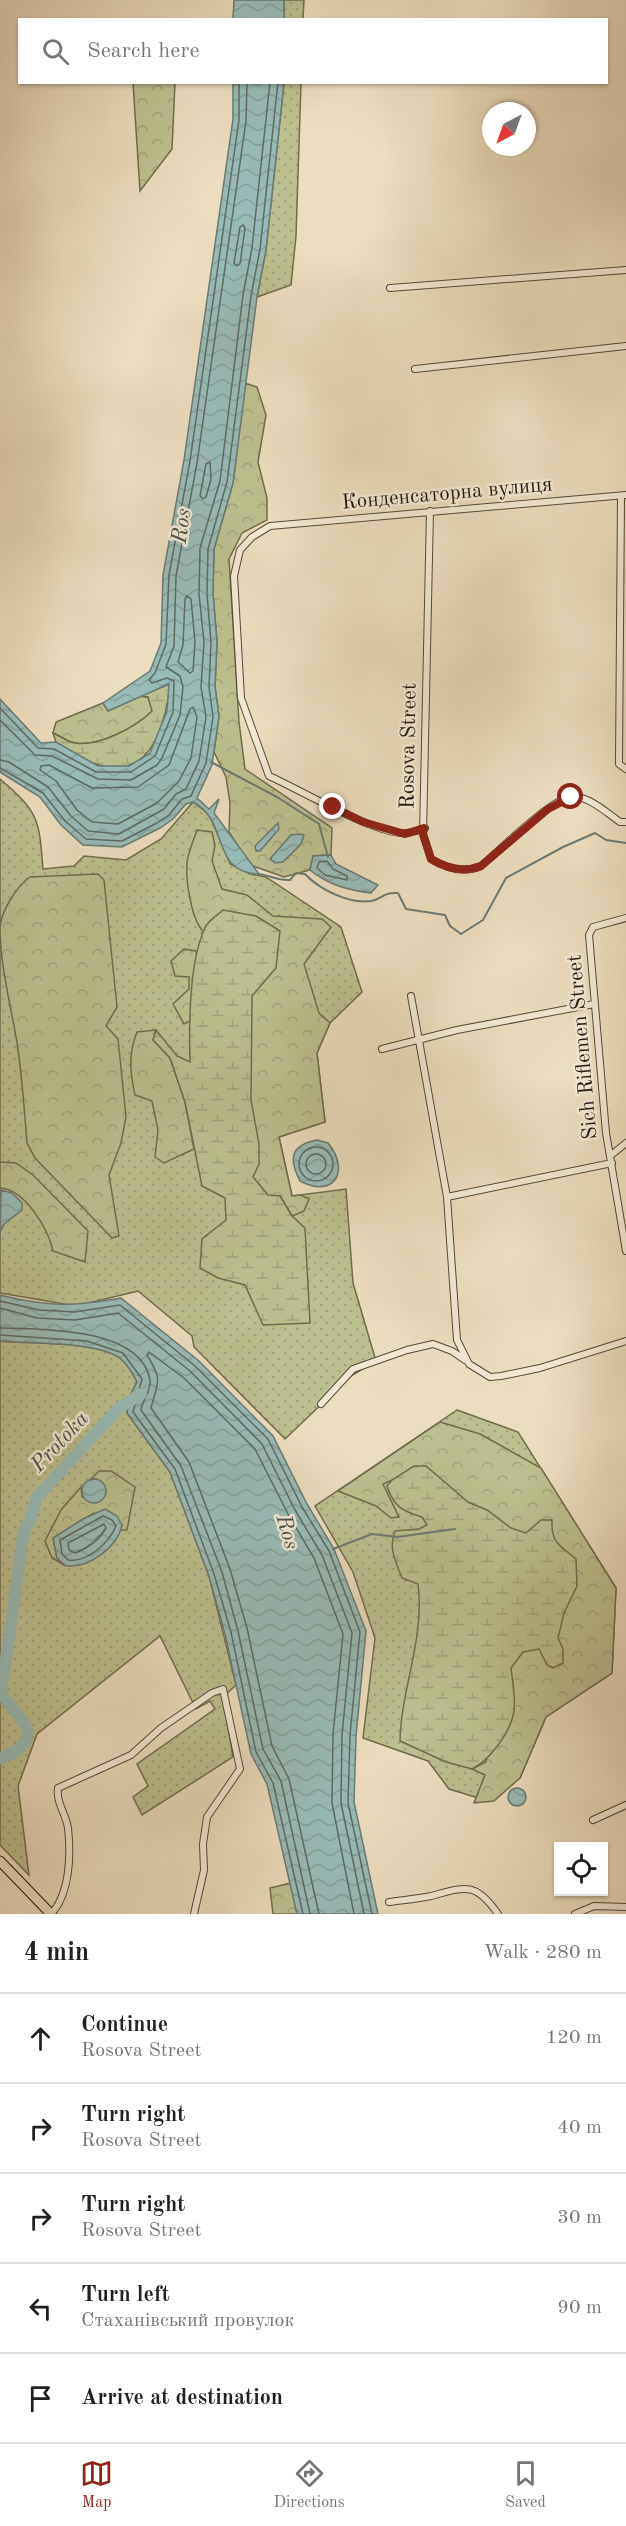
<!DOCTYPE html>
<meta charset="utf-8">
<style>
body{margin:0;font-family:"Old Standard TT",serif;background:#f2f2f2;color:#202124}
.controls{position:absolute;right:18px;bottom:18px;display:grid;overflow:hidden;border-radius:0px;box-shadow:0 2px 4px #0004}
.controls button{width:54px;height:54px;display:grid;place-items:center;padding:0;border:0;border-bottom:2px solid #e0e0e0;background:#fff;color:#202124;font:30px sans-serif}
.compass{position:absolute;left:482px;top:102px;width:54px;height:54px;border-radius:50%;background:#fff;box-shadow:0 2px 4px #0004;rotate:221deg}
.stop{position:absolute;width:18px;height:18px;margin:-14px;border:4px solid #8f2418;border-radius:50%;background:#fff}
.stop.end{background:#8f2418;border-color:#fff;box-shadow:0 2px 6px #0008}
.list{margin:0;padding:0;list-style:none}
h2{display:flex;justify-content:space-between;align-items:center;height:78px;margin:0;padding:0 24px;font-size:26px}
h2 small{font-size:20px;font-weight:400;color:#757577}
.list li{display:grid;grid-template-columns:39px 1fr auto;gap:18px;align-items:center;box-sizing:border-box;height:90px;padding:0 24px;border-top:2px solid #e0e0e0}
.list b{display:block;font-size:22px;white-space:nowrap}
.list p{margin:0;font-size:20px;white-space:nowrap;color:#757577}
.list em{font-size:20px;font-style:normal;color:#757577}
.icon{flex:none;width:33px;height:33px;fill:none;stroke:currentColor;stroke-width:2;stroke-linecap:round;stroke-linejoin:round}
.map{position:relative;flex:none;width:626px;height:1914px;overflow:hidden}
.search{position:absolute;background:#fff;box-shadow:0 2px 4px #0004;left:18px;right:18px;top:18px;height:66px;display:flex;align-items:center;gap:15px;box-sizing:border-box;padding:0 21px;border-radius:0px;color:#757577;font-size:22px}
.sheet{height:528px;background:#fff}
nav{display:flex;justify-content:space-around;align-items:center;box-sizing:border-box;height:84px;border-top:2px solid #e0e0e0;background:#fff;font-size:16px;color:#757577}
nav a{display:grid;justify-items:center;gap:3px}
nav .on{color:#8f2418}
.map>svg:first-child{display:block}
.grass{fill:url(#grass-dots);stroke:#706c50;stroke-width:1.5}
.forest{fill:url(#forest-crowns);stroke:#706c50;stroke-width:1.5}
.wetland{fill:url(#wetland-marsh);stroke:#706c50;stroke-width:1.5}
.water{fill:url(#water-waves);stroke:#6a7a75;stroke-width:1.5}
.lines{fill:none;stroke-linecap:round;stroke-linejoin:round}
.shore{stroke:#5e6a64;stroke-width:1.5}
.stream{stroke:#6a7a75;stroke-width:2}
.river{stroke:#99bbb8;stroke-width:12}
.minor-casing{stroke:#55493c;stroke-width:8}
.primary-casing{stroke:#231811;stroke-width:11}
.minor{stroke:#f2e9d5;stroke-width:6}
.primary{stroke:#ebddbf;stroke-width:9}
.route{stroke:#8f2418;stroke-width:8}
.labels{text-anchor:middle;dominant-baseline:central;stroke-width:5;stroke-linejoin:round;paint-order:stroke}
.street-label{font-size:21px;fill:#231811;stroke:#f2e9d5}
.water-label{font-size:22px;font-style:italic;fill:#4c514b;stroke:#f2e9d5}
</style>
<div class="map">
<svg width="626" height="1914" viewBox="0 0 626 1914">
<defs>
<pattern id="grass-dots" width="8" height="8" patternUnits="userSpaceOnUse" patternTransform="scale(1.5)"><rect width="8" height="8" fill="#bcbf8f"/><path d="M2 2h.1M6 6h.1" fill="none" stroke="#a1a37a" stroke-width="1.8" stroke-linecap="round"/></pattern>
<pattern id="forest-crowns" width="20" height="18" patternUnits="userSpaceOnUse" patternTransform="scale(1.5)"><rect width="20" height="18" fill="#bcbf8f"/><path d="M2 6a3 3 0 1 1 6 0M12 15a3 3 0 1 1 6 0" fill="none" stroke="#a1a37a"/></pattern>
<pattern id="wetland-marsh" width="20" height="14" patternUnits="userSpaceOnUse" patternTransform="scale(1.5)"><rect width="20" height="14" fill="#bcbf8f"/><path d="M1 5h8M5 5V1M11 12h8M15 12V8" fill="none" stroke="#a1a37a"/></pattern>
<pattern id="water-waves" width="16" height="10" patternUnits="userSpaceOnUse" patternTransform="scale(1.5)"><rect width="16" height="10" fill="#99bbb8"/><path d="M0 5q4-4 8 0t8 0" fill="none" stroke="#84a09d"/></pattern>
</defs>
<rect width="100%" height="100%" fill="#ebddbf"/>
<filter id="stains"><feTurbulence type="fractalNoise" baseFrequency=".00333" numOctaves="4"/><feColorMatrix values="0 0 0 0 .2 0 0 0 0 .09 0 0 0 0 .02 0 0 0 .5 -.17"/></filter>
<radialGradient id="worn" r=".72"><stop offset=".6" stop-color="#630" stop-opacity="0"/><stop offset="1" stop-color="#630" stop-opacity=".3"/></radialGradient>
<!-- grass -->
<path class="grass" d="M284,0H304L303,19H284Z
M284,83H301L296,236L291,285L257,297L266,250Z
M0,779C39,812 39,819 43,869L74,866L84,856L126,860L161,839L193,802L209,814L230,864L250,874L266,877L341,927L362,992L330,1023L317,1053L325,1122L279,1137L292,1196L346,1189L353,1283L376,1361L351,1376L285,1439L194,1347L192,1336L138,1291L76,1306L0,1293Z
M0,1341C29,1344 100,1341 121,1359C128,1365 133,1374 137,1382L129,1398L127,1413L170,1472L209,1576L236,1685L223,1697L233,1757L142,1815L133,1797L148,1786L137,1764L215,1709L210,1701L196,1709L160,1636L37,1734L18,1786L29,1875L0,1845Z
M457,1410L518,1432L616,1588L612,1673L546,1717L520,1778L475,1797L449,1789L428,1761L363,1738L375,1638L353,1572L315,1506Z"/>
<!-- forest -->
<path class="forest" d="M133,83H175L172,149L140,191Z
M245,383L257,387L266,415L258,462L267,498V520L242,533L229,559L239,722L245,769L332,828L331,855L313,856L310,870L284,877L250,865L229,832L230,803L226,777L214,752L219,716L215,687L217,642L213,593L214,549L233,483Z
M138,696L148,697L153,711C136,727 99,747 75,743C68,742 60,736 53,733L56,722L103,703L108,711Z
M197,830L212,832L215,845L212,861L222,889L247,895L273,916L322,919L331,927L304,964L319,1013L330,1023L317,1053L325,1122L279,1137L292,1196L301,1195L309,1199L304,1211L292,1216L280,1196H268L253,1177L203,1014L184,1024L173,1004L189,989V977L175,976L171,961L184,949L196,951L200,983L206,925L204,932C191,921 184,874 188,857C190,848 194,839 197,830Z
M98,874L104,880L117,1007L106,1026L118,1039L126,1117L121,1143L109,1175L119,1236L112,1238L35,1158L27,1143C24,1108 22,1071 16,1037C10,1002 0,964 0,927C2,910 16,887 30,877Z
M156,1030L153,1040L170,1058L185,1102L194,1149L164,1163L155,1157L158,1130L152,1101L135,1095C130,1072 128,1055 137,1032Z
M0,1162L16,1163L33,1175L88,1231L85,1262L53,1251C48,1229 25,1189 0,1188Z
M440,1422L480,1434L541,1468L616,1588L612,1673L546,1717L520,1778L494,1801L474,1803L485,1775L472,1769L486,1762L497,1682L503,1597L392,1480L383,1484L399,1517L391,1518L376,1506L338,1491Z
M99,1471H111L135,1487L127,1530H121L122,1524L94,1513L53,1538L57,1558L66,1566L52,1558L45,1541L61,1510L81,1487L82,1497L96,1502L106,1492L96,1479H91Z
M291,1883L297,1914H273L270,1888Z"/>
<!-- wetland -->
<path class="wetland" d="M170,684C161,763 127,794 56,742L53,733C60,736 68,742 75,743C99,747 136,727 152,711L148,697L138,696Z
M223,910L256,916L280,931L276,968L252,996L251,1100L259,1144V1164L253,1177L268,1195L280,1196L292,1216L305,1228L310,1323L263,1325L245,1285L218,1278L200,1268L202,1239L226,1220L225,1198L202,1186L185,1102L170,1058L153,1040L156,1030L177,1056L190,1062C189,1026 189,958 206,926C209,920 218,915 223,910Z
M414,1466H426L468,1502L487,1510L511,1528L526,1533L541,1520H552C551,1544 560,1545 576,1559L577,1586L564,1613L558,1638L563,1649V1663L553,1668L547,1665L539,1649L523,1652L511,1668C515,1703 520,1714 499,1744C490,1755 485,1762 472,1769L446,1762L400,1741C401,1688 425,1639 418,1584L402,1578C396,1562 388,1548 395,1531L419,1529L427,1525L422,1517C402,1511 394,1507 387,1486L392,1480Z"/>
<!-- water -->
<path class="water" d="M234,0H284V19H233Z
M233,83H284L266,250L257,297L233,483L214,549L213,593L217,642L215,687L219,716L212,765L197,798L209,809L219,799L214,813L259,874C210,873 230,821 193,802L186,804L173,819L160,828L122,847L83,845L61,825L40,797L0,772V699L41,743L56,742L98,766H129L150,753L167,711L169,684L108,711L103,703L150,671L161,643L163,575L184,460L233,119Z
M278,823L279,829L260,851H256L255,846Z
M300,834L304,835L301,844L283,862L275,863L270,859L291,835Z
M331,855L336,864L378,885L371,893C348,890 328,885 310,870L313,856Z
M317,1140L328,1143C351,1171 334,1199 300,1181C288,1158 291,1145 317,1140Z
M1,1190L12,1193L22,1203V1210L3,1225L0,1233Z
M0,1295C51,1307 70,1307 121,1298L199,1361L273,1436L307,1504L334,1549L366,1631L356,1736L354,1802L378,1914H297L267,1784L251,1754L225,1634L209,1576L170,1472L127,1413L129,1398L137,1382C133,1374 128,1365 121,1359C100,1341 29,1344 0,1341Z
M82 1491a12 12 0 1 1 24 0a12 12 0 1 1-24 0Z
M105,1509L117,1516L122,1525C117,1548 89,1568 66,1566L57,1558L53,1538L83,1519Z
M508 1797a9 9 0 1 1 18 0a9 9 0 1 1-18 0Z"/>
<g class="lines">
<!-- shore -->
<path class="shore" d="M243,225L245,228L240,264L237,266L234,263L240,227Z
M210,462L211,479L206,497L203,499L200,496L206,464Z
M187,596L191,599L195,642L193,671L190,673L178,662L183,645L185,599Z
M193,707L197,717L191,758L179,781L157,803L118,824L92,822L77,810L56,781L40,770L41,766L49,765L92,788L138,787L169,765L190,709Z
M0,708L38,748L54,749L96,772H131L155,756L173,712L174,681L167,678L152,683L149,680L155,673L166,644L169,575L190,461L239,120V82
M0,720L35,755L52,756L98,779L131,780L157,765L162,758L180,715L183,687L180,676L166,667L174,646L176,576L197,463L246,121L247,82
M0,760L9,762L48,787L71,816L88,831L119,834L164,809L176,794L186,789L199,761L206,717L201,687L204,642L199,594L200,548L220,481L243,295L252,248L270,82
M0,768L43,793L65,821L86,839L122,841L157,823L169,815L182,799L191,796L206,763L213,717L209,687L211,642L207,594L208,549L227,482L251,296L260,249L278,82
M327,861L333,869L347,876V880L325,875L317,868L319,862Z
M299 1164a17 17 0 1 1 34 0a17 17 0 1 1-34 0Z
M306 1164a10 10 0 1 1 20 0a10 10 0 1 1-20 0Z
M0,1301L39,1310L75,1312L120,1305L195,1366L268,1439L302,1507L329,1551L360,1632L350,1735L348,1803L372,1914
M0,1308L37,1318L75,1320L118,1313L190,1371L262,1444L295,1510L322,1555L352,1633L342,1735L341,1803L364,1914
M0,1328C41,1329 141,1327 150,1380C152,1390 142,1400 141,1410L181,1466L222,1572L238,1631L263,1749L281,1781L310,1914
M0,1335L87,1341L123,1353L142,1379L133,1412L175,1469L214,1574L231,1632L256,1752L273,1783L303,1914
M103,1516L112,1520L116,1526C109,1543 87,1563 68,1560L62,1554L60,1540Z
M104,1524L106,1528C99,1540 88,1548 75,1553L69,1550L68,1543Z
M319,1914L289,1779L272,1746L247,1628L230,1569L189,1462L151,1408C158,1381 163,1381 147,1355L149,1352L184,1378L255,1449L288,1514L314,1558L343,1634L333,1734L332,1803L354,1914"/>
<!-- stream -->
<path class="stream" d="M211,762L277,797L319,824L328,857
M258,874C270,875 277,881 290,880L296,873L305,874C320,890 349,904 371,901C382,899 383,892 398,893L406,909L445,915L450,926L461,934L483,920L506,878L563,847L595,833L606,840L626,843
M333,1549L372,1534L397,1537L455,1529"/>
<!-- river -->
<path class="river" d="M0,1758C49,1741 21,1719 1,1694L24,1530L30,1521L37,1497L119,1408L141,1394"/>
<!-- minor casing -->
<g class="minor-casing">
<path id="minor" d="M390,288L626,270
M415,369L626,346
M621,496L619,764L626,769
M430,511L423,834L431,859C446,868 464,873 481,866C500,850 548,802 570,797C587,794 607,813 620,822H626
M425,828C419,830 412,833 406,833C378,836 299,789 269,776L241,698L234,576L240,550L252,537L270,526L626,495
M626,918L593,927L589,935L606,1133L626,1251
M411,996L447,1197L457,1340L469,1364L490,1377L501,1376L540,1368L626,1341
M382,1049L457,1030L594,1004
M610,1156L626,1143
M447,1197L612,1163
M321,1404L353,1369L407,1350L433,1344L452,1351L465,1360
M593,1820L626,1805
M389,1902C403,1900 417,1899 431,1896C465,1887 475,1881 498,1914
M51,1914C70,1894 71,1855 68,1828C66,1814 56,1803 58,1788L131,1755L161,1728L212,1693L223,1689L240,1769L207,1817L203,1844L204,1870L194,1914
M575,1914L594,1906L626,1907"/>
</g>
<!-- primary casing -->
<g class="primary-casing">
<path id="primary" d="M0,1861L51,1914"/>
</g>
<!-- minor -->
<use href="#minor" class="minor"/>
<!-- primary -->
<use href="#primary" class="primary"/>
</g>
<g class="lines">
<!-- route -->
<path class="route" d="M333,807L363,822L405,834L424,828L423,834L431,859C446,868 464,873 481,866L548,809L571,797"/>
</g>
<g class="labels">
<!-- street labels -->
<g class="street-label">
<text transform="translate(447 494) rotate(-5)">Конденсаторна вулиця</text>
<text transform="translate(409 746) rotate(-89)">Rosova Street</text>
<text transform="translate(583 1047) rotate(-95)">Sich Riflemen Street</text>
</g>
<!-- water labels -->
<g class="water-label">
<text transform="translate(182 526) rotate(-82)">Ros</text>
<text transform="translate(60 1442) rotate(-47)">Protoka</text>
<text transform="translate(287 1532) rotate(74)">Ros</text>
</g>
</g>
<rect width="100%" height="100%" filter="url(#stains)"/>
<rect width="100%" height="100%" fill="url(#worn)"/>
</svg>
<div class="controls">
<button><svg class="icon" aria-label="locate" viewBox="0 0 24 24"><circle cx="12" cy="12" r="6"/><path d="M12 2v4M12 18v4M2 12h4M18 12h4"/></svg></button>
</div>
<svg class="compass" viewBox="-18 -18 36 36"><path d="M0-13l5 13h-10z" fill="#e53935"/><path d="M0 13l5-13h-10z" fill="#757577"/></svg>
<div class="stop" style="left:571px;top:797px"></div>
<div class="stop end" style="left:333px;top:807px"></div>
<div class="search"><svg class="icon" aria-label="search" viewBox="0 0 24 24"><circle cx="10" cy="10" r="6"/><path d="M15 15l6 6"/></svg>Search here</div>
</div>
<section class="sheet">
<h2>4 min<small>Walk · 280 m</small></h2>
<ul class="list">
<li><svg class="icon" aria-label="ahead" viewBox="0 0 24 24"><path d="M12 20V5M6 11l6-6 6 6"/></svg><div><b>Continue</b><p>Rosova Street</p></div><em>120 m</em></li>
<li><svg class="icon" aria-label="right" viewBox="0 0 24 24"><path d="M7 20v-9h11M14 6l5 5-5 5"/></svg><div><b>Turn right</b><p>Rosova Street</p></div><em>40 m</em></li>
<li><svg class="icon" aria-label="right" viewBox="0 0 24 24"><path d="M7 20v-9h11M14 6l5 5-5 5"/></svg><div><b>Turn right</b><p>Rosova Street</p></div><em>30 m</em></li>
<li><svg class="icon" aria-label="left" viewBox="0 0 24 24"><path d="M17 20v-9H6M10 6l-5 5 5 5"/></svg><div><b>Turn left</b><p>Стаханівський провулок</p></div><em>90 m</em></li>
<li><svg class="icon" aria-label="arrive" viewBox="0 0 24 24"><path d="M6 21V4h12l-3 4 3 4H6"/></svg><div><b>Arrive at destination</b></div></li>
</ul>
</section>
<nav>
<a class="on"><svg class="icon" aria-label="map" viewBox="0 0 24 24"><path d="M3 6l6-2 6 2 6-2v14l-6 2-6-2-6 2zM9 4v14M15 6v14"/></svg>Map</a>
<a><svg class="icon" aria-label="directions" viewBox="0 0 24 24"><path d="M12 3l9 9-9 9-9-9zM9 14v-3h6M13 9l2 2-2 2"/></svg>Directions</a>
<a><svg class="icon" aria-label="saved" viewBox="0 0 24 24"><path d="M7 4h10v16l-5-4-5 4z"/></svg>Saved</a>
</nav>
